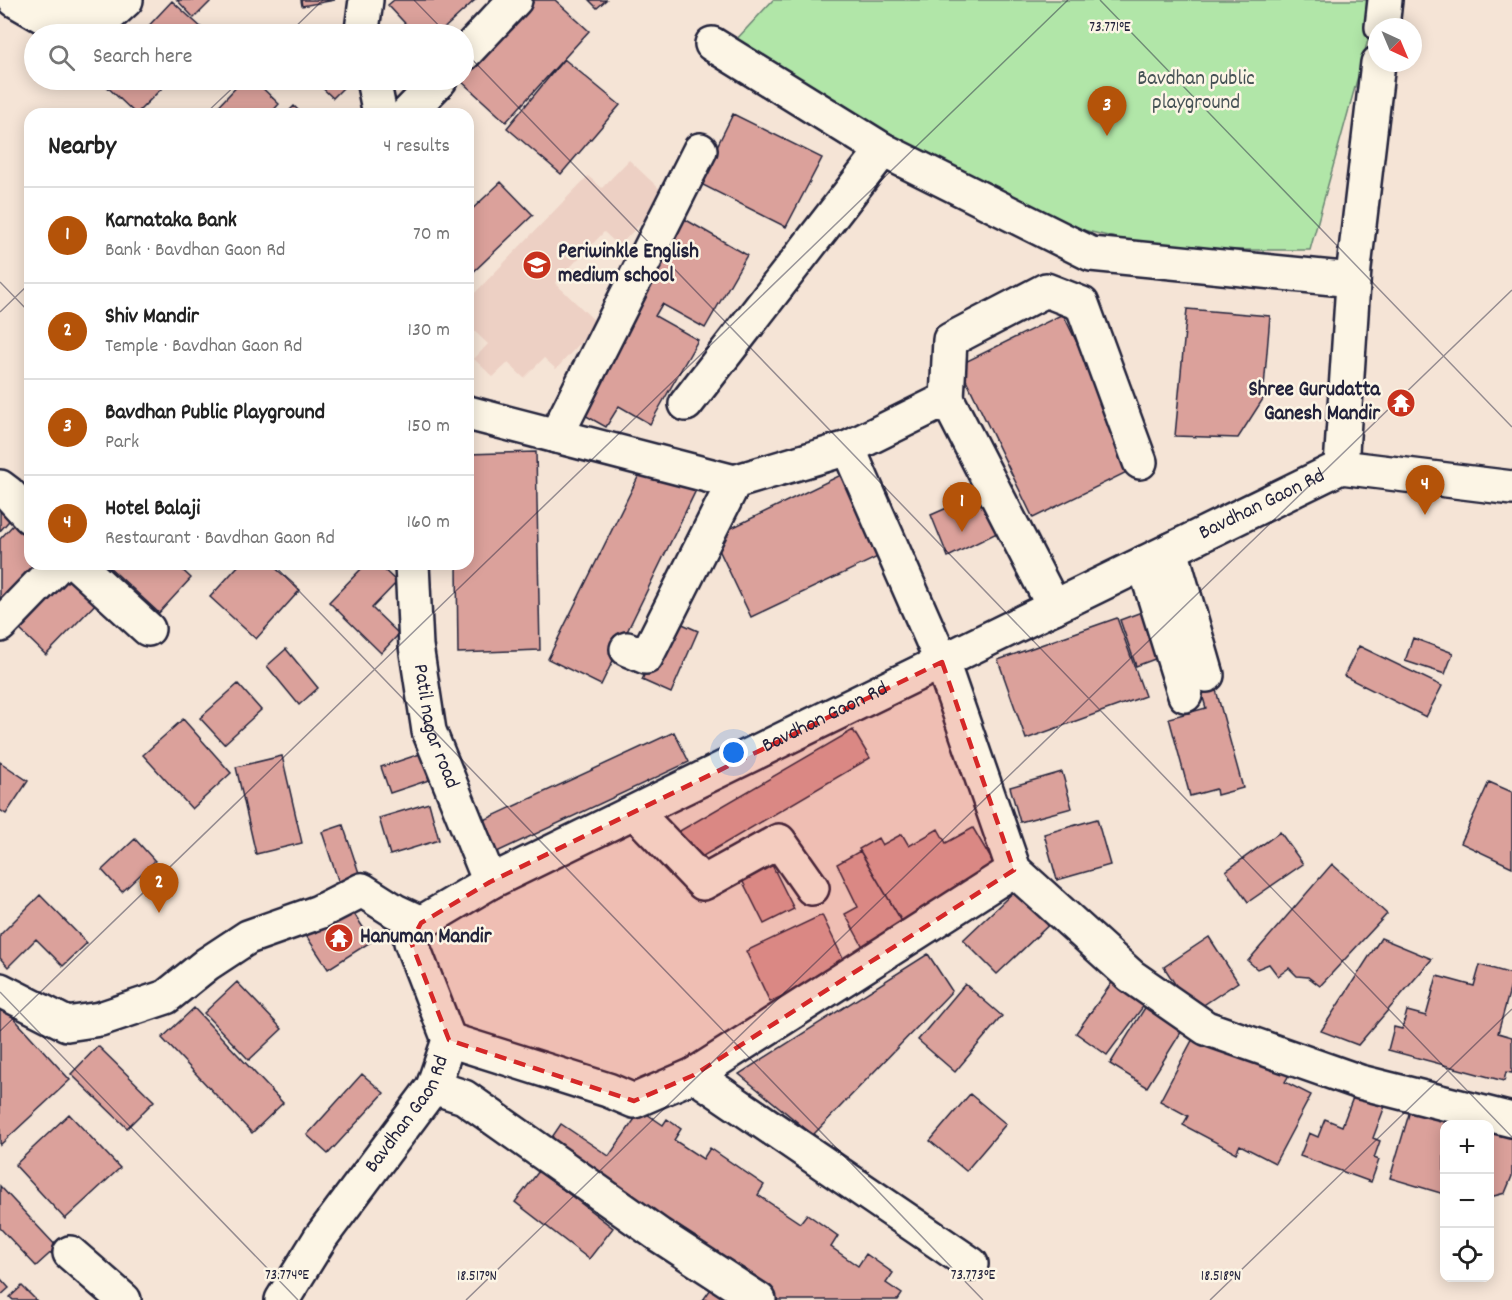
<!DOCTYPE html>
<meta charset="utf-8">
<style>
body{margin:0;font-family:Dekko,sans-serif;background:#f2f2f2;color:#222}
.controls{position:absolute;right:18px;bottom:18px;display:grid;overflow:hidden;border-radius:12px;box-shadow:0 3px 15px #0003}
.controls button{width:54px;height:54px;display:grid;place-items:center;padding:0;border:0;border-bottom:2px solid #e0e0e0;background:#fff;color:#222;font:30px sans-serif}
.compass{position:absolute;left:1368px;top:18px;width:54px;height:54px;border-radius:50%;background:#fff;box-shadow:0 3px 15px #0003;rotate:136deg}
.you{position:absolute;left:734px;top:753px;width:21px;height:21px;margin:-15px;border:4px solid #fff;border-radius:50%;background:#1a73e8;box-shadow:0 0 0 9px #1a73e833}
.badge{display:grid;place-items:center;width:39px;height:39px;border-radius:50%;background:#b45309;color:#fff;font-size:20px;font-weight:700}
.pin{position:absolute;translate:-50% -50px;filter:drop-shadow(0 2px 3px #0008)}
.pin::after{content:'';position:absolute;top:32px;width:21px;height:18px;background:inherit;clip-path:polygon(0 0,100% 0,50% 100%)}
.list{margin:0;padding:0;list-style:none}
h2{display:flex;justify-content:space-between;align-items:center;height:78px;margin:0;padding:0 24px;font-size:26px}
h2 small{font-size:20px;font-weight:400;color:#767676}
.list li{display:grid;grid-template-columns:39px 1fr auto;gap:18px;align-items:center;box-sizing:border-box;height:96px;padding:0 24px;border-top:2px solid #e0e0e0}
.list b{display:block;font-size:22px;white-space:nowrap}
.list p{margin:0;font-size:20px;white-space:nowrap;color:#767676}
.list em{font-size:20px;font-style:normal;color:#767676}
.icon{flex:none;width:33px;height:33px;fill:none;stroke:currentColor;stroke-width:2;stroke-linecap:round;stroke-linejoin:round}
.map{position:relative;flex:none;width:1512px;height:1300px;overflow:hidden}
.search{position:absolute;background:#fff;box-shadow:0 3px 15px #0003;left:24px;top:24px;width:450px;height:66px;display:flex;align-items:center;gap:15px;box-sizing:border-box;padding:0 21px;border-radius:33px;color:#767676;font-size:22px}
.panel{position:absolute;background:#fff;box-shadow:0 3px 15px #0003;left:24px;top:108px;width:450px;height:462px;border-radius:18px}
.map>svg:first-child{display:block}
.built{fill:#edd0c4}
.green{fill:#b1e6a8;stroke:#6a8472;stroke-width:1.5}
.building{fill:#dba19b;stroke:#22223b;stroke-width:1.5}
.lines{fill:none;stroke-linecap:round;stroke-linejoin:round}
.minor-casing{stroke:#22223b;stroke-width:38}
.minor{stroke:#fcf5e5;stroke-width:33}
.marked{fill:#d62828;fill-opacity:0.2;stroke:#d62828;stroke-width:4.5;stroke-dasharray:12 8;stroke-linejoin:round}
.ticks{fill:none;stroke:#22223b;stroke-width:1.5;stroke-opacity:0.45}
.labels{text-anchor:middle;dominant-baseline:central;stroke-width:5;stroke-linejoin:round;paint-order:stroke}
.park-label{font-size:21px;fill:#465356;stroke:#fcf5e5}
.poi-label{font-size:21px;font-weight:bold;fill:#22223b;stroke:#fcf5e5;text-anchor:start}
.street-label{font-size:21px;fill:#22223b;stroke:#fcf5e5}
.ticks-label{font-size:15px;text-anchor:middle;fill:#22223b;stroke:#fcf5e5;stroke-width:5;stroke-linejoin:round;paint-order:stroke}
</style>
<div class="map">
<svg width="1512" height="1300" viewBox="0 0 1512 1300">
<rect width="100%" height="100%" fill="#f5e4d6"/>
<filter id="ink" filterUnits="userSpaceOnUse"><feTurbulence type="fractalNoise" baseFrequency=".0167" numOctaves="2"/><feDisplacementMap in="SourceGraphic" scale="12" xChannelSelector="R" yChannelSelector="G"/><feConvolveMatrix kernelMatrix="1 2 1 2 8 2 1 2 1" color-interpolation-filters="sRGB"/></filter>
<g filter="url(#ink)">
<!-- built -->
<path class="built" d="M629,160L667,196L619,246L604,232L555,283L598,324L556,369L544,358L524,378L508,363L493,377L474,359L488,344L471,328L470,298L588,176L602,188Z"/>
<!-- green -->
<path class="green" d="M773,0H1379L1310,250H1166L1025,216L721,56Z"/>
<!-- building -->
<path class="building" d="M177,0H212L194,18Z
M301,0H335L302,6Z
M394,0H475L438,34H415L388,5Z
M535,0H555L589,31L506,122L461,81Z
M589,0H606L597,8Z
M172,1L203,29L198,34H141Z
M564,59L620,105L561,174L507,128Z
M100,80H165L168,82L136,114Z
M243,80H254L279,104L270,114H211Z
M314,80H351L333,98Z
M294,106L302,114H286Z
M733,114L822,158L786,227L699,183Z
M501,182L533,215L468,277V213Z
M681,217L747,255L705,328L662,304L655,316L698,340L650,424L619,406L606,427L572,408Z
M1187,309L1270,316L1263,399L1238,438L1175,436Z
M1063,314L1137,467L1033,518L959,365Z
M536,452L540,650L458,653L457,564H468V454Z
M646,461L698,486L601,685L548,659Z
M843,474L882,555L751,617L713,537Z
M981,493L999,532L948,557L931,515Z
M0,501L15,514L0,531Z
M14,524L29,539L24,545L30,551V564H40L0,608V539Z
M106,564H176L191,578L159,613Z
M240,564H271L300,590L256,639L210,597Z
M366,564H378L397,582L372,608L399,634L381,653L329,602Z
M73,565L104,595L46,655L15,625Z
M1155,607L1171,653L1136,666L1120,620Z
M669,618L698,631L671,693L642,680Z
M1117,618L1145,696L1026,739L998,660Z
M1413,638L1453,653L1445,674L1405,661Z
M1359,646L1442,686L1426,717L1344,676Z
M286,649L318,688L299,705L267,666Z
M238,684L261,710L224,744L200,718Z
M1216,690L1243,788L1217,795L1216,789L1190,796L1169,718L1206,708L1202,694Z
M183,719L231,773L192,809L143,755Z
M853,730L870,758L698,859L678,832Z
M674,732L689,762L497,852L482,821Z
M423,753L432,779L390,793L381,767Z
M282,756L302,843L256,854L236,767Z
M0,762L28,781L6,814L0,810Z
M1062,772L1072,808L1020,822L1010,787Z
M1489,782L1512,792V867L1461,843Z
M429,803L439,840L390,855L379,818Z
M1097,819L1110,865L1057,880L1044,834Z
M343,825L360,876L339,883L322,832Z
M973,828L1000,874L907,930L859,849L878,838L882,845L902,834L909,846L938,829L946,843Z
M1280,832L1303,864L1248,902L1226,871Z
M135,839L155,861L122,892L102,870Z
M860,851L907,930L867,954L845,914L858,907L837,864Z
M1332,864L1387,914L1320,986L1308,977L1297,976L1289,968L1278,976L1269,964L1257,969L1248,961Z
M772,865L794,909L764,924L742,880Z
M1023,883L1056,918L997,974L963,940Z
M40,895L87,943L63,966L36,939L8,967L0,958V935Z
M349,906L372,941L328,969L305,934Z
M822,915L846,965L770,1002L746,951Z
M1209,937L1238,982L1193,1012L1164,967Z
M1381,938L1432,959L1358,1045L1321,1031Z
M928,954L952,991L813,1135L739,1074Z
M1480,965L1512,974V982L1498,1033L1512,1037V1073L1506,1072L1504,1081L1388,1050L1394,1027L1402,1029L1407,1011L1426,1016L1437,976L1474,986Z
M1113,981L1145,1004L1107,1055L1076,1033Z
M237,982L282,1029L249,1060L204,1013Z
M965,984L1002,1016L955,1072L918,1040Z
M0,1003L70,1080L0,1145Z
M1146,1006L1183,1029L1147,1087L1110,1064Z
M194,1008L283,1103L252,1133L162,1038Z
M1196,1033L1232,1045L1289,1075L1285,1082L1311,1095L1275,1163L1240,1145L1236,1153L1183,1125L1188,1116L1160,1101Z
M98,1046L154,1101L127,1128L71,1074Z
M362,1074L384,1093L328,1154L307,1135Z
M970,1094L1006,1124L966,1171L930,1141Z
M1354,1095L1385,1106L1373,1138L1380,1141L1374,1158L1379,1160L1371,1182L1300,1156L1309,1133L1318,1137L1325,1119L1342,1126Z
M1414,1097L1480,1124H1444V1194L1390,1178Z
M641,1110L663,1125L667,1119L681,1129L674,1140L703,1159L710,1148L764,1185L758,1195L800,1223L807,1214L838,1236L831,1247L858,1266L866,1254L893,1273L886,1283L902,1294L898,1300H772L546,1146L561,1124L609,1156Z
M69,1114L120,1168L65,1219L15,1165Z
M1498,1120L1512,1125V1176L1505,1193L1490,1197V1140Z
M539,1171L613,1228L589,1259L515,1202Z
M0,1186L57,1247L36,1266L0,1228Z
M0,1278L9,1288L0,1296Z
M22,1286L36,1300H13L10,1297Z
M713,1286L731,1300H703Z"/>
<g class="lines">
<!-- minor casing -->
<g class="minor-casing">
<g id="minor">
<path d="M15,0L72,33L82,34L91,32L126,0"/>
<path d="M57,0C73,8 79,10 94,0"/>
<path d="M1382,27L1385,0"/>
<path d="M363,34L362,30L366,0"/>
<path d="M712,44L883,150L1091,254L1353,280"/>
<path d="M464,54L515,0"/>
<path d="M373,80L380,114"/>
<path d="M407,114L440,80"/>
<path d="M947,399L1054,607"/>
<path d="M686,404L883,150"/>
<path d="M468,413L734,482"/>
<path d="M556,436L700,150"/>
<path d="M848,448L942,662L1014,870L1131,976L1206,1028L1360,1082L1512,1120"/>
<path d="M1341,467L1354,268L1378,63"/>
<path d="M0,487L8,493L30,517"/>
<path d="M1171,550L1207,675"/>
<path d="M1144,563L1185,695"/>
<path d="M77,564L148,629"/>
<path id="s1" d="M412,564L416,646L429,731L490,882"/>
<path d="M0,625L59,564"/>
<path d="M627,649L646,657L734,482L848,448L947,399L950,340L1046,290L1082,304L1140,462"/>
<path d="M635,812L703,883L779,841L812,888"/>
<path d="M0,990L67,1024L100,1019L166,997L207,964L248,937L319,912L362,890L395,911L421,923"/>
<path d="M449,1040L608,1090L634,1101L694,1075L1014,870"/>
<path d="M694,1075L971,1264"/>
<path d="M433,1087L464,1097L659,1235L759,1300"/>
<path d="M70,1253L124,1300"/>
<path id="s2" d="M282,1300L321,1237L433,1087L449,1040L411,942L421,923L490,882L1341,467L1512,488"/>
</g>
</g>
<!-- minor -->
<use href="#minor" class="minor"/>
</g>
</g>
<!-- marked area -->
<path class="marked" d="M942,662L1014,870L694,1075L634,1101L449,1040L411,942L421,923L490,882Z"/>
<!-- ticks -->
<path class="ticks" d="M414,0L447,34M1100,0L1512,427M288,34L323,0M464,51L1512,1137M205,114L241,80M0,282L30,313M0,312L30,283M273,564L983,1300M0,992L298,1300M0,1031L1068,0M466,1300L1512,290M1210,1300L1512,1009"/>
<!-- icons -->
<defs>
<g id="school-disc" transform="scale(1.5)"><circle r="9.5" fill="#c8321e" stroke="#fcf5e5"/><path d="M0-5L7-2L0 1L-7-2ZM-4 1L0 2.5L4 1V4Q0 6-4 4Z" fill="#fff"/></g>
<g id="temple-disc" transform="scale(1.5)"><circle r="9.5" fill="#c8321e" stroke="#fcf5e5"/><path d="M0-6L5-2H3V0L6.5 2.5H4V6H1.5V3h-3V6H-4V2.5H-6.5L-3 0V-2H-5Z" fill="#fff"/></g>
</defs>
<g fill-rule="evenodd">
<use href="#school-disc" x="537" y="265"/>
<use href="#temple-disc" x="1401" y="403"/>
<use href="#temple-disc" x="339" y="938"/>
</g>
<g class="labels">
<!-- park labels -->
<g class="park-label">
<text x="1196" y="80">Bavdhan public<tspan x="1196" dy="24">playground</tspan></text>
</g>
<!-- poi labels -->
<g class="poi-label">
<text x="558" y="253">Periwinkle English<tspan x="558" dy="24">medium school</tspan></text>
<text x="1380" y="391" text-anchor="end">Shree Gurudatta<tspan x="1380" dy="24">Ganesh Mandir</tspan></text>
<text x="360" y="938">Hanuman Mandir</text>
</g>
<!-- street labels -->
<g class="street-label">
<text stroke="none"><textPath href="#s2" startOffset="1377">Bavdhan Gaon Rd</textPath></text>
<text stroke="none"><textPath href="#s2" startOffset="891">Bavdhan Gaon Rd</textPath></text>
<text stroke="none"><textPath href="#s1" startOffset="165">Patil nagar road</textPath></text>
<text stroke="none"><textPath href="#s2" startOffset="225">Bavdhan Gaon Rd</textPath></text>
</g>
</g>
<g class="ticks-label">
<text x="1110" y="31">73.771°E</text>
<text x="287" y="1279">73.774°E</text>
<text x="973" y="1279">73.773°E</text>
<text x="477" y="1280">18.517°N</text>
<text x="1221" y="1280">18.518°N</text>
</g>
</svg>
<div class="controls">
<button>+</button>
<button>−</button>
<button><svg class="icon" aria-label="locate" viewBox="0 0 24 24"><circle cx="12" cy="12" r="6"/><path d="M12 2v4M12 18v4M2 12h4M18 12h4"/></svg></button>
</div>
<svg class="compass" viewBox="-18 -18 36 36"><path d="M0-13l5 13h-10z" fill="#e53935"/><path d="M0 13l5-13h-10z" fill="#767676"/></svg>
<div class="you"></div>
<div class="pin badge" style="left:962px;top:532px">1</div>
<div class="pin badge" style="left:159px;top:913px">2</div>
<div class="pin badge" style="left:1107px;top:136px">3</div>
<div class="pin badge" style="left:1425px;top:515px">4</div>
<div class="search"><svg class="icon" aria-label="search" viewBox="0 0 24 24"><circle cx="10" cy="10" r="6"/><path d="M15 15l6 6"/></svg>Search here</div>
<section class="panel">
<h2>Nearby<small>4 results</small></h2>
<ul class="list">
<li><span class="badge">1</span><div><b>Karnataka Bank</b><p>Bank · Bavdhan Gaon Rd</p></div><em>70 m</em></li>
<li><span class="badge">2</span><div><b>Shiv Mandir</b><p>Temple · Bavdhan Gaon Rd</p></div><em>130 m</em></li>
<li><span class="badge">3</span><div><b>Bavdhan Public Playground</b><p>Park</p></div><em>150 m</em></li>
<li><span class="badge">4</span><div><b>Hotel Balaji</b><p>Restaurant · Bavdhan Gaon Rd</p></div><em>160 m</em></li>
</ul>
</section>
</div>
